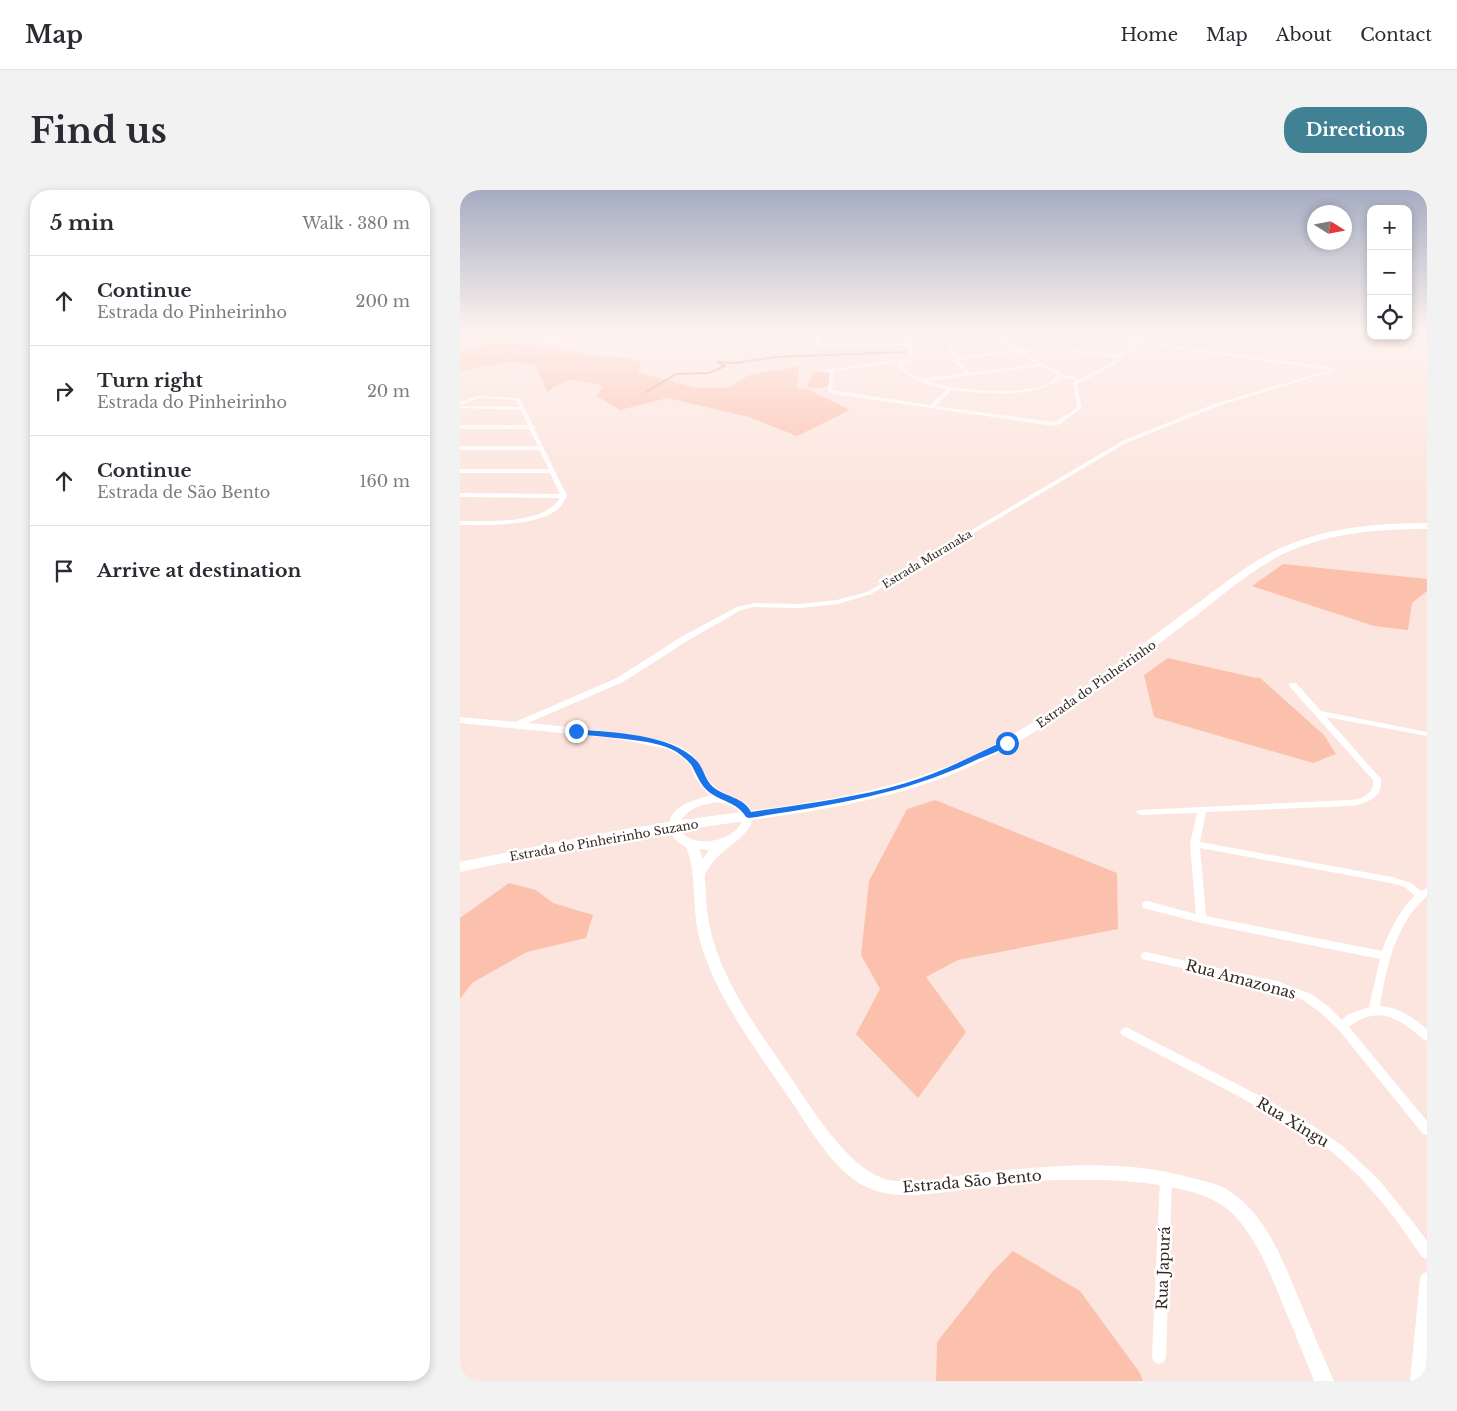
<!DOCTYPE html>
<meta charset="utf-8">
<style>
body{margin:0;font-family:"Libre Baskerville",serif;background:#f2f2f3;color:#2b2b33}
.controls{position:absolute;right:15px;top:15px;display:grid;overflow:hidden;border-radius:10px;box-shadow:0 2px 8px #0003}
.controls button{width:45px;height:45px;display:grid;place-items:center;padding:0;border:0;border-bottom:1px solid #e1e1e2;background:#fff;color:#2b2b33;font:25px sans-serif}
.compass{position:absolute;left:847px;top:15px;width:45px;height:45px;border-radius:50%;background:#fff;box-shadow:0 2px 8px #0003;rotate:101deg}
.stop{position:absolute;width:15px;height:15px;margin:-11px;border:4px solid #1a73e8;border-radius:50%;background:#fff}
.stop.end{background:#1a73e8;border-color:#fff;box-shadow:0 1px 5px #0008}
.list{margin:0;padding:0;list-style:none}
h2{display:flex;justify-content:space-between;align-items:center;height:65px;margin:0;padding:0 20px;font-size:21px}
h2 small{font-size:16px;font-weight:400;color:#7c7c81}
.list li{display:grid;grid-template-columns:32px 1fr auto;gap:15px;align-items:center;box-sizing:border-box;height:90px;padding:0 20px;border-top:1px solid #e1e1e2}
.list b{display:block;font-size:19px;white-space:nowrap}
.list p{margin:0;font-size:16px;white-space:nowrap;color:#7c7c81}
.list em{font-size:16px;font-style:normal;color:#7c7c81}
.icon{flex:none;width:28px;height:28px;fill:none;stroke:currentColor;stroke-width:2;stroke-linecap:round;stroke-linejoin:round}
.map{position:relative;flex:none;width:967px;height:1191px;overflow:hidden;border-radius:20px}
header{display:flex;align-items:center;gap:30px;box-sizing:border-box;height:70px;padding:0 25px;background:#fff;border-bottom:1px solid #e1e1e2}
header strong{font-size:24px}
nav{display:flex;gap:28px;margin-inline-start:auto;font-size:18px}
.intro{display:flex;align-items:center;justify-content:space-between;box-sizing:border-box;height:120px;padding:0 30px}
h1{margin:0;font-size:35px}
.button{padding:12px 22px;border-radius:20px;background:#418194;color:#fff;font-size:18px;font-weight:700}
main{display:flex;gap:30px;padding:0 30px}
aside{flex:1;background:#fff;border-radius:20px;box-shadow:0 2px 8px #0003}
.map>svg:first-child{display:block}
.green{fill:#fcc1ad}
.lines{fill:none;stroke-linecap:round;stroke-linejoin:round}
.stream{stroke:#e09f89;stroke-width:2}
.minor{fill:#fff;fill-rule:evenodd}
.tertiary{fill:#fff;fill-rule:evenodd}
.secondary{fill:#fff;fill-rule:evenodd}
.route{fill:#1a73e8}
.labels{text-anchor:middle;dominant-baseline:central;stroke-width:5;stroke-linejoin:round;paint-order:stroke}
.far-street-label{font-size:11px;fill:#362824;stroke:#fff}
.street-label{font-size:12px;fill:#362824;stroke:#fff}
.near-street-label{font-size:15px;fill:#362824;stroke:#fff}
</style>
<header>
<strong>Map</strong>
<nav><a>Home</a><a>Map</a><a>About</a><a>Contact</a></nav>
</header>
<div class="intro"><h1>Find us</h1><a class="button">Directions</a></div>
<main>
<aside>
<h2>5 min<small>Walk · 380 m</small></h2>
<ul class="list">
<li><svg class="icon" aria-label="ahead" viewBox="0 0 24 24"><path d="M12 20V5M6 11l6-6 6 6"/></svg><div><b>Continue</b><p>Estrada do Pinheirinho</p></div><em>200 m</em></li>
<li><svg class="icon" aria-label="right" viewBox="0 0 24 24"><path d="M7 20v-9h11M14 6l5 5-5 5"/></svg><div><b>Turn right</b><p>Estrada do Pinheirinho</p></div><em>20 m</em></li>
<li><svg class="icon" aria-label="ahead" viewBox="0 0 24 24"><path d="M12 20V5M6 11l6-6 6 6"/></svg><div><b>Continue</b><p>Estrada de São Bento</p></div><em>160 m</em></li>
<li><svg class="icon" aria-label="arrive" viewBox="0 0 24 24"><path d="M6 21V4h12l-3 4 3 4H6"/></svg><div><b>Arrive at destination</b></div></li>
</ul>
</aside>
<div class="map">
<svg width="967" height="1191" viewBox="0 0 967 1191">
<rect width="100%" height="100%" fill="#fce5de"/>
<!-- green -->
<path class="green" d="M31,153L94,157L137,167H162L181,172L178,182L236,198H269L289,185L339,176L337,198L349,200L390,220L337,246L289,227L207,208L160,220L137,206L143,196C117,190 110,185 87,202L76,175L51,172L0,181V162Z
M353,182H370L369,195L359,198L347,197Z
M823,374L967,389V401L952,413L948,440L914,436L792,396Z
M708,468L796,488L799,487L864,545L876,564L853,573L694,527L684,485Z
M475,610L657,683L658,739L498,770L466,787L506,842L458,908L396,844L420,799L401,765L409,691L447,619Z
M49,693L76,700L93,713L133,725L126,748L67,762L12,793L0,809V728Z
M553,1061L620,1101L680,1183L683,1191H476L477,1152L533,1081Z"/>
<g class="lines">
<!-- stream -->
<path class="stream" d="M633,142L644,141
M186,202L216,184L249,183L265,176L257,172L275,173L316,167L445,162"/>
<!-- minor -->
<path class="minor" d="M110,141H115L89,151L152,163L150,164L84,152L77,154L61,148L63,147L77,152Z
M120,141H125L149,149L146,150Z
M228,141H466L464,142H451L453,168L443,174V177L453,185L462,189L506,183L492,170L496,168L488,162L489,158L521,141H526L559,159L590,156L659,165L673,152L598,141H606L869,177L876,180L758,216L666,253L411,404L378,414L339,418L294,417L281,420L227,451L163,492L61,536H55L54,534L55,532L157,488L221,447L277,417L294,413L339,414L377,410L407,402L662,251L754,214L870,180L677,153L655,175L617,194L622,218L600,234L594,236L374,204L368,201L370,182H362V180L446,169L449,167L448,156L358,158L355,155L358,143L290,144L230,142ZM447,142L448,154L359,155L362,143ZM523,142L554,160L500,167L492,161L493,159ZM590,158L657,168L651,173L620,189L602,184L563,162ZM558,162L578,174L510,183L497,170ZM439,172V177C452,191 469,195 487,199L470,215L372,200L374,181ZM582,176L597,185C595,188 592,191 589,193C564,207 493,200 467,191ZM601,187L616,190L613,193L617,218L594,232L475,216L492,200C521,203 579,210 601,187Z
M19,206L58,208L60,209L73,235L76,237L74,238L107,306C105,309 103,313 101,316C83,337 25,335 0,335V331C29,331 83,335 100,308L0,307V303L100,304L90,283H0V279H89L79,260H0V256H78L69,239H0V235H68L61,220L0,218V216L60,217L56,210L19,208L0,215V212Z
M830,493H836L861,521L967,542V546L866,527L921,589C923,608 906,614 890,616L746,622L740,652L932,687L951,693L961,701L967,698V706C936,733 926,777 920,816C938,817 954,828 967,839V851L963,849C938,828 919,814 889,837L967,931V945L963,944L878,839L861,823L843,810L811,798L686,770L682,769L681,766L682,763L686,762L817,791L851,804L869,817L882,830L889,824L909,817L920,769L741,733L683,718L682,715L683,712L687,711L736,724L730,654L737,623L681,625L676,622L678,620L890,610C903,609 914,604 913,590L830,497L829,495ZM740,658L931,693L945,697L955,706C939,720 929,742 922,761L746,726Z
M666,837L802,907L855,937L884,957L920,991L952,1031L967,1051V1069L962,1067C940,1035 917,1002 888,976C863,952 833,936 803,920C757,894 709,870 662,845L660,842L662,839Z
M706,982L711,984L712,988L706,1167L704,1172L699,1174L694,1172L692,1167L700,988L701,984Z
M967,1082V1163L964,1191H950L960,1089L962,1084Z"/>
<!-- tertiary -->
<path class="tertiary" d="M0,527C60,533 120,536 179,547C197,550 215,551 230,563C242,572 243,586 254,596C269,610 287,605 294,627C287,650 264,656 251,675C250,676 246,682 245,684C244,689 246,698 246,704C247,766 284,820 318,869C342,902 381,972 420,987C442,997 482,988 505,985C580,976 659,967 732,988C743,991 757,993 766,999C807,1023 824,1074 842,1116C852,1141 863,1166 874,1191H854C844,1166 834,1140 823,1115C810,1083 797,1048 772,1023C737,987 625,988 577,991C549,993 522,998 495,1001C460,1005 424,1012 393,989C364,966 346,932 325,902C293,855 256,807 240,751C231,720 238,686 226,657C218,653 212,648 210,640C204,617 236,609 252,605L247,603L236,589L230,575L222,567L208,559L153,548L0,533ZM258,612C317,624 252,669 223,644L220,634C225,618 244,614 258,612ZM239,659L249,660L243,669Z"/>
<!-- secondary -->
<path class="secondary" d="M967,333V339C923,339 879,342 837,358C800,372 768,401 737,425C656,485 580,550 485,587C401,619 311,626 223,640C148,651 74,667 0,682V672C74,657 148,641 222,630C307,618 394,611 475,581C572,546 649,478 731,418C762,396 792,369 828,355C871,337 920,333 967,333Z"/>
</g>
<!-- sky -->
<linearGradient id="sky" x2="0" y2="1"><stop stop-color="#a5acc2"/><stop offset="0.46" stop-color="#fef3f0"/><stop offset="1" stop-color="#fef3f0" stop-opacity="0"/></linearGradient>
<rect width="967" height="307" fill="url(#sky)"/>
<!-- route -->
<path class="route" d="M116,539C153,543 210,543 237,571C244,579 245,590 253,597C265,607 284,607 291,622C343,614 396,608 446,593C480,583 512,566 544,551L551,553C541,561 525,566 514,571C442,605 366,616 289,628L286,627C277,612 262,612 249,602C240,595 237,585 232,576C229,571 220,564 215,561C194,548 139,548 113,543L112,541Z"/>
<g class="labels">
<!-- far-street labels -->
<g class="far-street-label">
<text transform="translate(467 369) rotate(-31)">Estrada Muranaka</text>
</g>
<!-- street labels -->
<g class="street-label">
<text transform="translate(636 494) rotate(-35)">Estrada do Pinheirinho</text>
<text transform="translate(144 650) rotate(-10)">Estrada do Pinheirinho Suzano</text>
</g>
<!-- near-street labels -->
<g class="near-street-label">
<text transform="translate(781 789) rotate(15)">Rua Amazonas</text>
<text transform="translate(833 932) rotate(31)">Rua Xingu</text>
<text transform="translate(512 991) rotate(-5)">Estrada São Bento</text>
<text transform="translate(703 1078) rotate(-88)">Rua Japurá</text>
</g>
</g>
</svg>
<div class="controls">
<button>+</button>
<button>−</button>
<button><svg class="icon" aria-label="locate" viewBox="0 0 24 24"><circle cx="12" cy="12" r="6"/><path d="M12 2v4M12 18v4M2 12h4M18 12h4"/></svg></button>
</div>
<svg class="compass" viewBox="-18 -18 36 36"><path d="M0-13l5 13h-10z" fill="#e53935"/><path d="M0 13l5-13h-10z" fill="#7c7c81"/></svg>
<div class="stop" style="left:547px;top:553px"></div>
<div class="stop end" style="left:116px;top:541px"></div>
</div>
</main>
